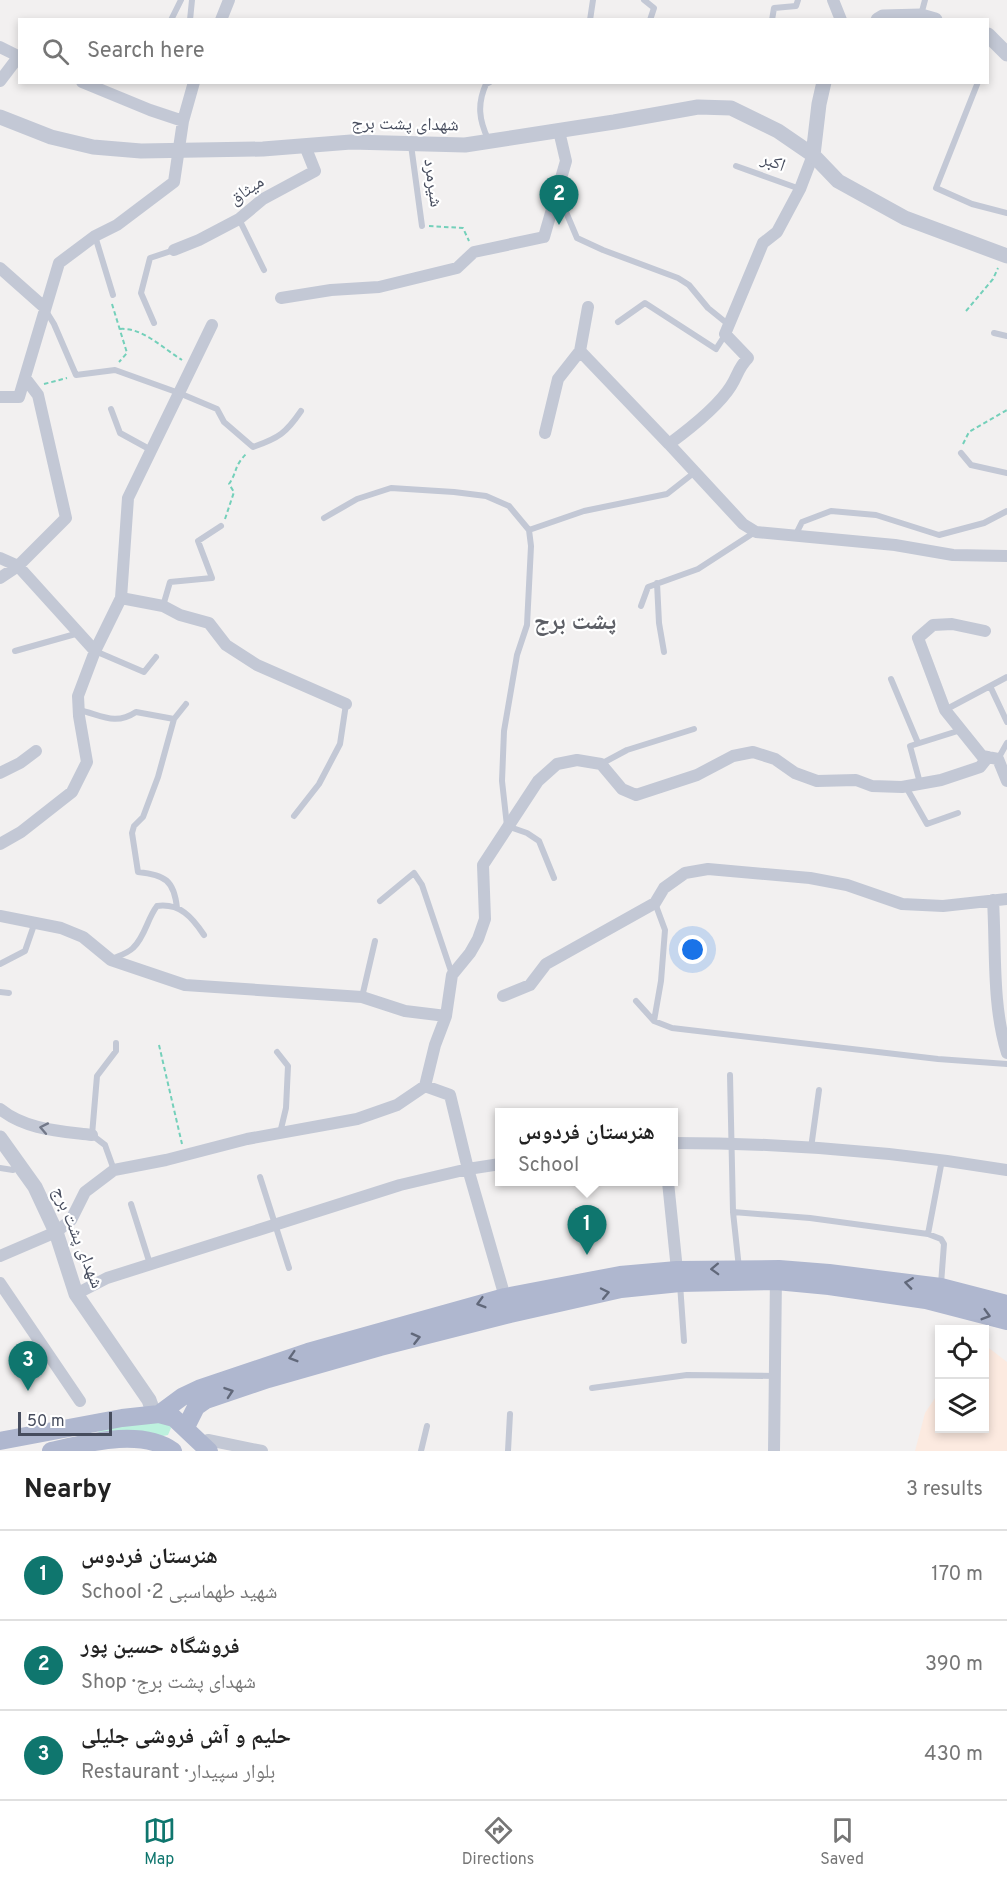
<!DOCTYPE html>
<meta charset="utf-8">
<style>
body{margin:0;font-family:Overpass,"Noto Naskh Arabic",sans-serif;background:#f6f6f6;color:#222}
.controls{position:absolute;right:18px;bottom:18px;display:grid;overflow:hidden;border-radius:0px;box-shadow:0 3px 9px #0003}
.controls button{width:54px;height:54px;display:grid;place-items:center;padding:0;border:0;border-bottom:2px solid #e0e0e0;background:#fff;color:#222;font:30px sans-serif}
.scale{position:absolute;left:18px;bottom:15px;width:94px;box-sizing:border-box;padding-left:6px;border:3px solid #474d5e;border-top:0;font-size:16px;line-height:21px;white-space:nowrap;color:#474d5e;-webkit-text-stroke:4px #fff;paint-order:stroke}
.you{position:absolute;left:693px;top:950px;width:21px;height:21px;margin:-15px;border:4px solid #fff;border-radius:50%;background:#1a73e8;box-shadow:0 0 0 9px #1a73e833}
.badge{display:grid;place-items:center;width:39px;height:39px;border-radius:50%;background:#0f766e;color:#fff;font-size:20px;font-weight:700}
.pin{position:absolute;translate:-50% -50px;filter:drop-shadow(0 2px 3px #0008)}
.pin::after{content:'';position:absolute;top:32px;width:21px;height:18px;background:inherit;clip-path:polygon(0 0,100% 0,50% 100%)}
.popup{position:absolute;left:495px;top:1108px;width:183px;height:78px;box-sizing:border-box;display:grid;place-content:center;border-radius:0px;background:#fff;filter:drop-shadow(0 2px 4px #0005);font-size:20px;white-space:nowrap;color:#767676}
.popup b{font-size:22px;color:#222}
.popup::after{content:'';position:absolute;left:50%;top:100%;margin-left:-12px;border:12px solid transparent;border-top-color:#fff}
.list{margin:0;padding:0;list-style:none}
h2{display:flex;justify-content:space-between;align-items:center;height:78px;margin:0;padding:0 24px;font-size:26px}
h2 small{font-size:20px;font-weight:400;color:#767676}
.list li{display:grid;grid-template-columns:39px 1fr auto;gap:18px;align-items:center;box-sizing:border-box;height:90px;padding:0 24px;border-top:2px solid #e0e0e0}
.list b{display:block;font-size:22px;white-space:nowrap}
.list p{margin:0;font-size:20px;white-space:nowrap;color:#767676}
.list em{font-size:20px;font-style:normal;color:#767676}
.icon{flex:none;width:33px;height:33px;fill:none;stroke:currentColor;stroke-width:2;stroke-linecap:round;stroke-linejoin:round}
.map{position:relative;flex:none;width:1007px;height:1451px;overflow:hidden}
.search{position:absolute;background:#fff;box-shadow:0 3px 9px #0003;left:18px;right:18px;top:18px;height:66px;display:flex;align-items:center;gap:15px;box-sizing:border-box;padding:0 21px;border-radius:0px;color:#767676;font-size:22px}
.sheet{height:348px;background:#fff}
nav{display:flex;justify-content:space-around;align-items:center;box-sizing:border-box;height:84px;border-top:2px solid #e0e0e0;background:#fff;font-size:16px;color:#767676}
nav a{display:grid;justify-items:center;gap:3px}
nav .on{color:#0f766e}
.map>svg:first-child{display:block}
.medical{fill:#fceae0}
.green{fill:#bdf1de}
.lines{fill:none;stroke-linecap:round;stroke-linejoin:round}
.path{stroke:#74d0ba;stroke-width:2;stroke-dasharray:4.5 3;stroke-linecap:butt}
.service{stroke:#c3c8d5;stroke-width:6}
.minor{stroke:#c3c8d5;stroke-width:12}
.tertiary{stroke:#c3c8d5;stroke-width:15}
.primary{stroke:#afb7cf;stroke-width:18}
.oneway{stroke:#727888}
.oneway2{stroke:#61687a}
.labels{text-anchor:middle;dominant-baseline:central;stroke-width:4.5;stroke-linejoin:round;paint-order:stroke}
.street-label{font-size:18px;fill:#474d5e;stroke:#fff}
.district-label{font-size:24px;font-weight:bold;fill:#5c5e65;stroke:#fff}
</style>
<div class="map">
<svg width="1007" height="1451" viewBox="0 0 1007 1451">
<rect width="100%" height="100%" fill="#f2f0f0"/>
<!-- medical -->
<path class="medical" d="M985,1345L1007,1362V1451H915L925,1413L939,1392L940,1428H984Z"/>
<!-- green -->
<path class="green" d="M168,1421L171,1428L168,1435L163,1436L100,1434L98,1431L114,1427Z"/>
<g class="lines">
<!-- path -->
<path class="path" d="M429,226L463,228L469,241
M112,304L127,353L119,362
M966,311L993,279L998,268
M120,329C142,327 164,349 182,360
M44,384L67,378
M963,444L969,432L1007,410
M225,519L234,492L229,484C238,471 233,467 247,453
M159,1045L182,1144"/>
<!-- service -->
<path class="service" d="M644,0L654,8L650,20
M921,15L925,0
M171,20L181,0
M190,20L192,0
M590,20L593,0
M772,20L774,8L796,6L798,0
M978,82L936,188L972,204L1007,213
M488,139C479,120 477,104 486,84L490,82
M411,145L422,226
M736,166L800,189
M556,199L566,212L577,238L603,250L678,278L689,285L708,308L729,325
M239,219L264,270
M95,236L113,295
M46,311L54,324L76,375L115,370L179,393L217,409L224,422L253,447C279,438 286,433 301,411
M618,322L645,303L716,349L725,335
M154,323L141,293L150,258L174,250
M994,333L1007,336
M111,409L120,433L151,450
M961,453L971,465L1007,473
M324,518L357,499L391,488L454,492L486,496L509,506L529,530L531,546L527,625L517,655L504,731L502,781L507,826L527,833L539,841L554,878
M529,530L584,511L667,494L695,472
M795,536L802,522L831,511L876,515L939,535L984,523L1007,511
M657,583L659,623L664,652
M163,606L170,582L212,578L198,541L221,526
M641,606L648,587L698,569L755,532
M15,651L79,633
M95,651L144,672L156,657
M891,679L918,743
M990,686L1007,722
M79,710C101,715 115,726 136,712L174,719L186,704
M945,710L1007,677
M174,719L158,777L143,817L134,826L132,833L138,872C165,875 174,880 177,908
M998,759L1007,743
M601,764L627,750L694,729
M920,783L910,746L961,730
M906,787L927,824L958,813
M294,816L319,784L340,744L346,704
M380,901L414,873L422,885L452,974
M112,959C119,956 128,953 133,948C145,937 147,919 157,906C180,903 192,917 204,935
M0,964L25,951L35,922
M0,992L9,993
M362,997L375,941
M636,1001L654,1021L672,1028L938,1059L1007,1064
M654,1021L661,981L665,930L655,903
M277,1052L288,1066L286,1108L280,1133
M730,1075L733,1212L739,1268
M811,1148L819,1090
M0,1168L13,1170L17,1163
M114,1170L105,1145L92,1135L97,1076L116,1051V1043
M260,1177L289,1268
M131,1204L150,1264
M733,1212L810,1218L928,1234L941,1239L944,1244L941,1284
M928,1234L942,1160
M680,1284L684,1341
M592,1388L687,1375L775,1376
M421,1451L427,1426
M508,1451L510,1414"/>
<!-- minor -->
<path class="minor" d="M833,0L841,20
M221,20L229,0
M0,47L20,57
M0,81L19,56
M82,82L150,110L183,121
M813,155L800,189L777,232L763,243L725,334L748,358C738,368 738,375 731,386C718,407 688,430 669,444L743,524L756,532L895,545L953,555L1007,556
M174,250L199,240L239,219L263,199L315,171L305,146
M0,268L44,307
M281,298L331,290L379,287L457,268L474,252L544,237L566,161L559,131
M588,307L580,351L669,444
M0,397H19L59,263L95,236L117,225L174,182L183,121L194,82
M545,433L558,379L580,351
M0,558L18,566L66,518L38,395L25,378
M0,578L18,566L95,651L121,598L128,498L212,325
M121,598L163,606L180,615L209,623L226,645L257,665L346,704
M985,631L952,624L933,625L918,638L945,710L982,756L998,759L1007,781
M0,773L20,763L36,751
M0,844L21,832L72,792L87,762L79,716L78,696L95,651
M993,900C996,950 992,1005 1007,1053
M0,916L61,928L83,937L111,960L185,985L362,997L405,1011L446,1016
M503,996L530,985L546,964L655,903L664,888L685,873L708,869L810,878L847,885L902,904L943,906L1007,899
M425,1086L450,1095L468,1169L505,1297
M0,1109C26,1130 60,1131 92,1135
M674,1143C785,1143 897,1152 1007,1170
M668,1182L677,1270
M0,1256L56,1232L71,1220L85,1192L114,1170L166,1160L247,1139L357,1119L397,1105L425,1086L435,1045L446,1016L452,975L470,953L478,939L485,919L483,865L538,781L557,764L577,760L601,764L622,789L636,795L697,775L733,756L753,752L775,759L795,773L817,781L856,780L872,786L902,787L941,780L980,767L988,757
M0,1283L80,1401
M76,1294L107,1278L400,1185L468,1169L500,1164
M203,1444L208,1440L262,1451
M774,1451L776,1275"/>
<!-- tertiary -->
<path class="tertiary" d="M878,20L883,17L921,16L935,20
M988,35L1007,54
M0,117L51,137L93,147L141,151L263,149L351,142L465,145L614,122L698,107L731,108L778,131L813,155L838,181L905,218L1007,256
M813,155L819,104L824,82
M0,1138L35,1187L56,1232L76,1294L149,1400L154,1414"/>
<!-- primary -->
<path class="primary" d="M159,1414L182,1397L201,1388L308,1352L505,1297L620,1275L677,1270L779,1269L829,1273L941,1287L1007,1304
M186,1427L196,1407L206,1400L268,1379L380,1347L510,1314L621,1289L680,1283L776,1281L829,1286L926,1300L1007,1321
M0,1441L122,1418L159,1414L174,1418L209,1451
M51,1451C87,1443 141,1428 173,1451"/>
</g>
<!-- one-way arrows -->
<defs><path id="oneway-chevron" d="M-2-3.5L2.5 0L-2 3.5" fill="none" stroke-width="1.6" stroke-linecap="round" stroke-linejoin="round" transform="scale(1.5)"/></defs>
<use class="oneway" href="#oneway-chevron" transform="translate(44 1128) rotate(-169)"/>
<g class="oneway2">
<use href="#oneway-chevron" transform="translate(715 1269) rotate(178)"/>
<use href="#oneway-chevron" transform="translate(909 1283) rotate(-172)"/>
<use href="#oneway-chevron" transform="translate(605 1293) rotate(-12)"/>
<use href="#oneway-chevron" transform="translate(481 1303) rotate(164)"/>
<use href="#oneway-chevron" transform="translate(986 1315) rotate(16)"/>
<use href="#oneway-chevron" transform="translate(416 1338) rotate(-14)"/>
<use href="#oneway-chevron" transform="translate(293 1357) rotate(163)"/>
<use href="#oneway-chevron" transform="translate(229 1392) rotate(-19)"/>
</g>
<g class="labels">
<!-- street labels -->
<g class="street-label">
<text transform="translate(405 125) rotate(1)">شهدای پشت برج</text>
<text transform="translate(773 163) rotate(20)">اکبر</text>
<text transform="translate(432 183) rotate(82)">شیرمرد</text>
<text transform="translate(247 191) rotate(-34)">میثاق</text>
<text transform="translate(77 1238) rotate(68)">شهدای پشت برج</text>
</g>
<!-- district labels -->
<g class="district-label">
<text x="575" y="623">پشت برج</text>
</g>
</g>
</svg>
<div class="controls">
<button><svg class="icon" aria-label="locate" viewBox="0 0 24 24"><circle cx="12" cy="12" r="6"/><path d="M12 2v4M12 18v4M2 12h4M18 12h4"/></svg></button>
<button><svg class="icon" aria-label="layers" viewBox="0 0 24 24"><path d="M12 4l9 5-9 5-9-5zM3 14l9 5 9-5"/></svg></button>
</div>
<div class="scale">50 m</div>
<div class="you"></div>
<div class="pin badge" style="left:587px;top:1255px">1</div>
<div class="popup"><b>هنرستان فردوس</b>School</div>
<div class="pin badge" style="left:559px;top:225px">2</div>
<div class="pin badge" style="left:28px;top:1391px">3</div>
<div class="search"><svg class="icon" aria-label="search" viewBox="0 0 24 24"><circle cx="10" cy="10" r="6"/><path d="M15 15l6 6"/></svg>Search here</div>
</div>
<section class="sheet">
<h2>Nearby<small>3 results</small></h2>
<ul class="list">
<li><span class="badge">1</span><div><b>هنرستان فردوس</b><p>School · شهید طهماسبی 2</p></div><em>170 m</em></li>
<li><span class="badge">2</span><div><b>فروشگاه حسین پور</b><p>Shop · شهدای پشت برج</p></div><em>390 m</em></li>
<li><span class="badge">3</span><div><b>حلیم و آش فروشی جلیلی</b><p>Restaurant · بلوار سپیدار</p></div><em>430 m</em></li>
</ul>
</section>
<nav>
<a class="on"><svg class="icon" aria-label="map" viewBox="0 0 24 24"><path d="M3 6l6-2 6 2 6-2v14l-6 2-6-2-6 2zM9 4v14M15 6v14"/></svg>Map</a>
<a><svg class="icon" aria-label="directions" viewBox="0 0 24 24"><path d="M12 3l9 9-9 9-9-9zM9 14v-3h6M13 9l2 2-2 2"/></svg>Directions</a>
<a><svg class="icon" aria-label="saved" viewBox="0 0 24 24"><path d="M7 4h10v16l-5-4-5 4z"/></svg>Saved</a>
</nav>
